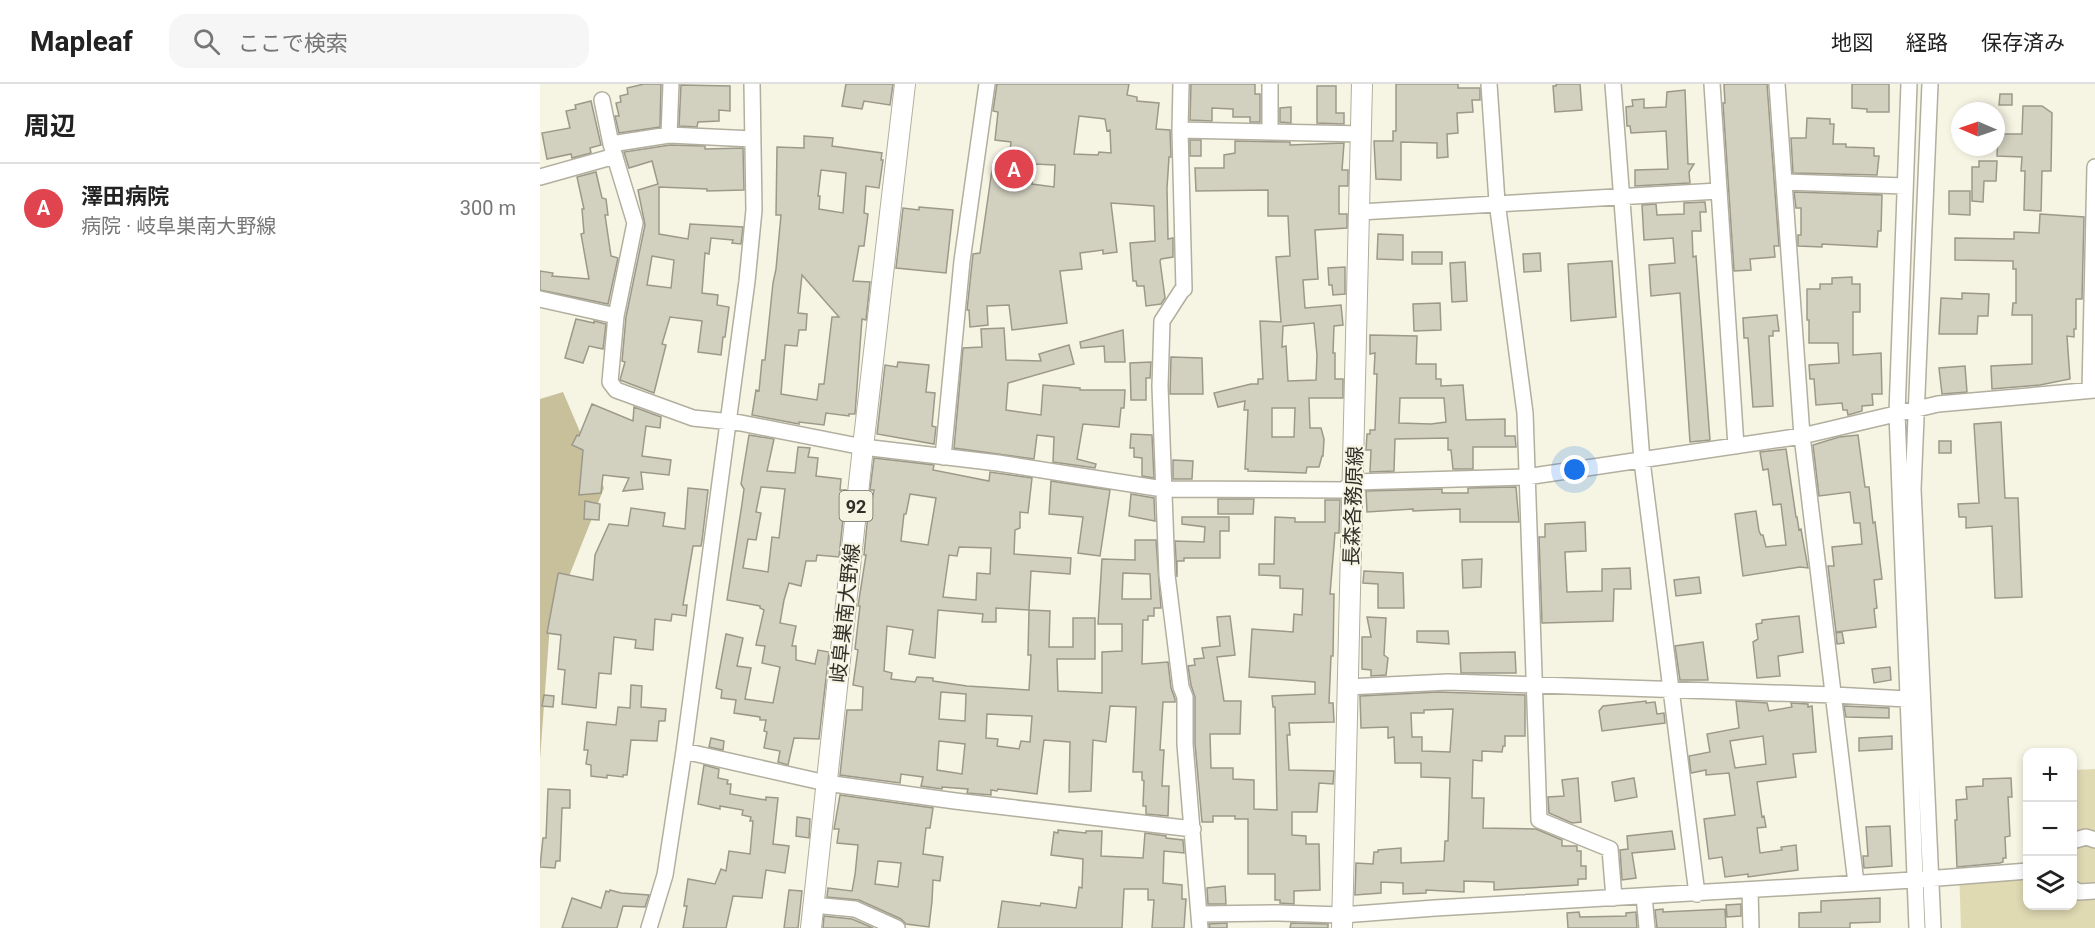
<!DOCTYPE html>
<html lang="ja">
<meta charset="utf-8">
<style>
body{margin:0;font-family:Roboto,"Noto Sans JP",sans-serif;background:#f6f6f6;color:#222}
.controls{position:absolute;right:18px;bottom:18px;display:grid;overflow:hidden;border-radius:12px;box-shadow:0 3px 9px #0003}
.controls button{width:54px;height:54px;display:grid;place-items:center;padding:0;border:0;border-bottom:2px solid #e0e0e0;background:#fff;color:#222;font:30px sans-serif}
.compass{position:absolute;left:1411px;top:18px;width:54px;height:54px;border-radius:50%;background:#fff;box-shadow:0 3px 9px #0003;rotate:272deg}
.you{position:absolute;left:1035px;top:386px;width:21px;height:21px;margin:-15px;border:4px solid #fff;border-radius:50%;background:#1a73e8;box-shadow:0 0 0 9px #1a73e833}
.badge{display:grid;place-items:center;width:39px;height:39px;border-radius:50%;background:#d93025;color:#fff;font-size:20px;font-weight:700}
.pin{position:absolute;translate:-50% -50%;border:3px solid #fff;box-shadow:0 2px 6px #0006}
.list{margin:0;padding:0;list-style:none}
h2{display:flex;justify-content:space-between;align-items:center;height:78px;margin:0;padding:0 24px;font-size:26px}
h2 small{font-size:20px;font-weight:400;color:#767676}
.list li{display:grid;grid-template-columns:39px 1fr auto;gap:18px;align-items:center;box-sizing:border-box;height:90px;padding:0 24px;border-top:2px solid #e0e0e0}
.list b{display:block;font-size:22px;white-space:nowrap}
.list p{margin:0;font-size:20px;white-space:nowrap;color:#767676}
.list em{font-size:20px;font-style:normal;color:#767676}
.icon{flex:none;width:33px;height:33px;fill:none;stroke:currentColor;stroke-width:2;stroke-linecap:round;stroke-linejoin:round}
.map{position:relative;flex:none;width:1555px;height:844px;overflow:hidden}
header{display:flex;align-items:center;gap:36px;box-sizing:border-box;height:84px;padding:0 30px;background:#fff;border-bottom:2px solid #e0e0e0}
header strong{font-size:28px}
nav{display:flex;gap:33px;margin-inline-start:auto;font-size:21px}
.search{width:420px;height:54px;background:#f6f6f6;display:flex;align-items:center;gap:15px;box-sizing:border-box;padding:0 21px;border-radius:18px;color:#767676;font-size:22px}
main{display:flex}
aside{flex:1;background:#fff}
.map>svg:first-child{display:block}
.green{fill:#e0dab3}
.forest{fill:#c7c09a}
.building{fill:#d2d0bf;stroke:#9c998a;stroke-width:1.5;fill-rule:evenodd}
.lines{fill:none;stroke-linecap:round;stroke-linejoin:round}
.minor-casing{stroke:#b2af9f;stroke-width:18}
.major-casing{stroke:#b2af9f;stroke-width:22}
.minor{stroke:#fff;stroke-width:15}
.major{stroke:#fff;stroke-width:20}
.labels{text-anchor:middle;dominant-baseline:central;stroke-width:4.5;stroke-linejoin:round;paint-order:stroke}
.shield{fill:#f6f4e3;stroke:#6b6960;stroke-width:1.5}
.shield-label{font-size:18px;font-weight:bold;fill:#2f2e28}
.street-label{font-size:20px;fill:#2f2e28;stroke:#f6f4e3}
</style>
<header>
<strong>Mapleaf</strong>
<div class="search"><svg class="icon" aria-label="search" viewBox="0 0 24 24"><circle cx="10" cy="10" r="6"/><path d="M15 15l6 6"/></svg>ここで検索</div>
<nav><a>地図</a><a>経路</a><a>保存済み</a></nav>
</header>
<main>
<aside>
<h2>周辺<small></small></h2>
<ul class="list">
<li><span class="badge" style="background:#e0444e">A</span><div><b>澤田病院</b><p>病院 · 岐阜巣南大野線</p></div><em>300 m</em></li>
</ul>
</aside>
<div class="map">
<svg width="1555" height="844" viewBox="0 0 1555 844">
<rect width="100%" height="100%" fill="#f6f4e3"/>
<!-- green -->
<path class="green" d="M1555,685V844H1421L1419,784L1485,780L1487,688L1488,822H1532L1533,686Z"/>
<!-- forest -->
<path class="forest" d="M23,308L64,404L10,540L0,675V315Z"/>
<!-- building -->
<path class="building" d="M104,0H121L120,43L79,49L75,32H79L76,19L81,18L80,12L88,10L87,4Z
M306,0H353L350,21L324,17L322,25L302,22Z
M457,0H589L587,11L597,13V17L619,19L616,45L630,46L631,73H629L627,104L628,155L633,154V173L621,175L620,177L625,214L621,220L606,222L604,202H597L596,197H593L590,159L615,157L614,122L571,119L577,168L563,170V166L540,169L542,185L520,187L527,239L472,246L469,221L447,222L448,241L430,243L429,226H427L433,170L440,169L453,79L468,81L471,58L455,56L458,28L453,27ZM539,32L565,35L567,47L570,46L571,69L559,68L558,71L534,70ZM494,80L515,81L514,103L492,100Z
M651,0H715V10H720V38H710V33H693V25L672,24V37L650,36Z
M856,0H918V4H940V16H932L933,28L917,29L918,49L907,50L908,73L897,74V59L861,58V96L836,95L834,57H853V47H856Z
M1016,0H1040L1042,26L1015,28L1013,2H1016Z
M1184,0H1227L1239,162H1234L1235,173L1210,175L1211,186L1194,187L1183,19H1185Z
M1312,0H1349V28H1327V25L1312,24Z
M141,1L190,2V27L179,26V37L158,38L157,43L139,42Z
M777,2H796V29H804V40L777,39Z
M1145,6L1148,80H1154L1149,88L1150,99L1095,102V86L1128,85L1126,47L1091,49L1090,42H1087L1086,23L1093,22L1092,16L1104,15V24L1126,23L1127,8Z
M1460,10H1472V21H1459Z
M51,17L61,61L50,64L51,69L32,74L31,70L7,75L2,49L30,44L26,27L36,25L35,21Z
M1483,22H1502L1512,29L1511,87H1502L1501,127L1484,126L1485,87H1481L1482,73L1457,72L1458,50H1482Z
M751,23V39L740,38V24Z
M1267,34L1290,35V40H1294L1293,60H1306V63L1334,64V72H1339L1337,91L1253,89L1251,54H1266Z
M264,52L293,54L292,62L342,69L341,76H343L339,104L326,102L324,129L328,130L324,162H319L313,197L330,198L326,236L322,235L315,330H309V332L286,329L284,341L259,338V340L212,331L216,306L219,307L222,276H225L233,199L236,185L241,131H236L237,63L264,64ZM281,86L306,89L303,129L279,125L280,112H278ZM262,191L299,233H292L284,300H279L277,316L241,310L245,261L257,262L259,246H266L267,230L258,229Z
M650,56H661V72H650Z
M695,57L750,58V61L804,59L802,86H808V102H799V130H807V144L775,146L778,195L763,196L765,224L801,221L803,241L794,242L793,269H795V295H803V314H769L770,344H781L784,355L783,372H782L779,383H767L766,389L708,387V385H705L708,326H704L705,317L678,323L674,309L711,300H718V295H723L720,237L741,238L736,173L750,172L748,132H728V106L656,107L655,84H684V71L695,69ZM774,239L777,271L776,296L748,297L746,262L742,263L743,242ZM732,324H755L754,353H732Z
M130,61L165,62V65L203,64L204,106L167,107V105L119,103V150L148,155L150,140L203,143L201,160L192,159L193,156L171,154L169,170L165,169L162,209L178,211L177,221L189,223L185,253H183L181,271L158,268L162,237L130,233L122,260L126,261L114,309L80,296L85,278L82,277L86,233L105,141L98,106L118,100L112,77L89,84L84,68ZM112,172L134,176L131,204L107,201Z
M1439,77H1457L1456,97H1444L1443,118L1432,117V83H1439Z
M56,88L62,114L66,115L68,131H65L71,172L78,174L68,220L0,206V187L13,189L12,192L49,195L41,150L44,149L42,125H44L37,93Z
M1409,107H1430V131L1409,130Z
M1254,108L1342,111L1341,147H1338L1337,163L1282,160V163L1258,162V151H1261V124H1256Z
M1165,118L1166,128H1160L1161,147H1152L1153,173L1156,172L1170,356L1150,358L1140,209L1111,212L1109,181L1135,179L1133,154L1104,156L1102,121L1116,120L1117,131L1144,130V119Z
M379,123L413,126L406,189L356,184L363,124L379,126Z
M1500,130L1544,133L1542,215H1536V245H1534V253L1527,252L1530,295L1500,301L1452,305L1451,282L1492,280V231H1472L1473,219H1476V185H1473V177L1415,176V154L1474,155V148L1499,149Z
M838,150L863,151V176L837,175Z
M872,168H902V180H872Z
M1000,169L1001,187L984,188L983,170Z
M1072,177L1076,233L1031,237L1028,180Z
M925,178L927,217L912,218L910,179Z
M805,183V210L793,211L792,201H789L788,184Z
M1312,193V200H1320V228H1313V271L1341,269L1342,310H1332L1333,321L1322,322V327L1308,331L1307,326H1303L1302,319L1276,321L1274,295H1270L1269,281L1299,279L1298,259H1269V236H1267V205H1280V200H1292V194Z
M1422,209L1449,210L1448,232H1438L1437,250H1399L1401,214L1422,215Z
M900,219L901,246L874,247L873,220Z
M1237,231L1239,247H1233V252H1229L1233,322L1213,323L1208,254H1204L1203,234Z
M36,235L54,239V237L66,240L63,265L49,262L43,279L25,274Z
M464,244L466,276L501,277L499,270L529,261L534,280L468,299L466,326L501,331L503,301L540,304V306H585L584,324H581L579,343L543,340L537,375L556,380L555,384L513,378L514,353L497,351L494,375L414,364L423,264L442,263L441,245Z
M583,246L585,278H565L564,262L541,264L540,258Z
M830,251L877,252L876,280H896V295H901V302L923,301L926,336L965,335V352H975L976,363H933V385H913L911,366H908V354L855,355L854,387L830,388L831,366H826L827,350H830V346H835L837,290H834L835,269L830,270ZM860,314H904L906,338L891,340L859,339Z
M631,273L662,274L663,310H630Z
M358,278L389,281L386,308L395,309L392,342L396,343L394,360L337,350L345,281L357,283Z
M611,278L610,294H606V316H591L590,279Z
M1425,282L1427,308L1402,310L1399,284Z
M52,320L93,337L94,323L121,333L120,344L106,342L102,372L131,376L129,391L101,388L103,405L83,407L89,394L63,391L61,409L39,411L43,366L32,361L37,351L39,352Z
M1461,338L1465,414H1478L1482,513L1459,514H1455L1452,442L1426,444V433H1419L1418,420L1439,419L1434,340Z
M591,350L612,351L614,394L602,392V374L594,373V364H590Z
M209,351L234,355L227,387L255,389L258,363L270,364L268,373L278,374L276,392L301,395L300,406H306L299,473L277,471L276,477H266L261,502L249,499L244,516L240,539L256,542L252,562H256V576L275,580L278,566L289,568L279,655L254,654L248,681L238,678L240,667L224,664L227,648L224,647L226,636H220V633L194,629L196,616L181,614L182,606L176,604L186,550L203,554L197,582L211,584L205,615L233,619L240,583L222,579L225,562L216,561L224,526L220,524V522L187,516L202,420L204,405L201,400ZM221,403L245,405L239,454L232,453L228,488L203,484L208,455L216,456L221,429L216,428Z
M1318,351L1325,403H1329L1333,439L1335,438L1342,495L1334,496L1337,524L1334,525L1336,543L1296,548L1288,482H1294L1292,463L1322,460L1320,439H1314L1310,408L1279,412L1273,361L1299,353Z
M1399,357H1411V369H1399Z
M1246,365L1256,433H1257L1259,446L1261,445L1268,484L1260,483L1203,492L1195,430L1216,427L1219,447L1221,451H1223L1226,463L1246,461L1241,420L1233,421L1228,385L1223,386L1220,368Z
M334,374L394,381L393,386L449,397L450,388L492,394L488,429L480,428V444L475,446L474,470L531,474L530,490L491,487L489,526L456,524V538H442L443,530L398,526L395,574L369,570L373,546L347,542L344,587L352,589L351,595L375,598L377,593L393,594V597L427,602L489,606L491,571H488L489,526L510,527L509,563H533V534H555V575H517L518,607L562,609V568L582,567V540H558L562,475L595,476V456H616L621,524H614V532H608V536H603L602,580L628,578L631,604L635,615V618H623L620,666H624L622,702H629L628,732L606,730V722H603L604,697L602,696V688H593L596,623L570,622L566,658L553,656L551,707L529,708L530,658L504,656L497,710L458,705L457,707L451,706V711L427,709L428,705L402,703V705L381,702L383,693L361,690L360,699L300,691L307,626H322L323,603L313,601L318,566L315,565L320,522H318L326,471H324L327,440L334,406H330ZM370,410L396,414L388,461L361,457L364,430H366ZM419,463L451,464L450,490L437,489L436,516L403,513L409,471L417,472ZM583,489L610,490L611,515H582ZM401,608L426,610L425,637L399,635ZM447,630L492,632L490,658L481,657L479,665L457,662L458,655L446,654ZM399,657L425,660L422,690L397,686Z
M633,376L653,377L652,395H633Z
M511,397L570,406L560,472L538,469L543,433L509,430Z
M976,403L979,438H920V425L873,427V425L827,428L826,407L902,405V409H928V404Z
M148,404L168,406L162,457L161,462H153L143,521H147L146,532L132,530L131,537L115,535L113,566L95,564L96,556L74,553L71,590L59,589L56,624L22,620L25,586L18,585L21,551L7,549L18,490L19,489L53,496L55,471L69,440L88,442L91,424L125,429L123,442L145,445Z
M591,410L614,414L615,437L589,432Z
M678,415H714L713,430H678Z
M785,416H800L799,449H795L790,510H794L793,572H791L789,619H793L794,638L749,639L750,651H747L749,686L794,687L793,700L779,699L777,728H752V751L766,752V760H779L780,806L754,807V820L740,819V816H735V790H708V735H695V732H673V738H662L655,660V613L651,601L648,582L655,581L654,575L664,574L662,564L680,562L677,533L690,532L695,571L677,573L684,617H701L700,650H670L671,684H693V695L714,696V725L737,726L735,623H733L732,612L775,610V598L709,593L712,545L753,548L754,530L762,531L763,505L740,504V492L719,491V480H734L735,433L755,434V438H785Z
M45,417L60,420L59,436L44,435Z
M642,433H689V447H680V474H644V477H637V493L635,457L664,458L665,443L642,440Z
M1045,438L1046,467L1025,468L1027,508L1062,507V485L1090,484L1091,505H1074L1073,537L1002,539L999,453H1005V440Z
M942,475L941,503L923,504L922,476Z
M824,487L863,489L864,524H838V500L823,499Z
M1159,493L1161,509L1136,512L1134,496Z
M1259,532L1263,568L1238,572L1240,592L1217,594L1213,558L1218,555L1216,540L1222,539V536Z
M827,533L846,534L844,571L848,574L846,591L831,592V586L822,585V553H831Z
M877,547H908L909,560L877,558Z
M1302,548L1304,559L1297,560L1296,549Z
M1163,558L1168,596H1140L1135,562Z
M975,568L976,589H921L920,569Z
M1350,583L1351,596L1334,599L1332,585Z
M91,601L102,602L101,623L126,625L125,637H119L117,657L91,656L87,691H83V693L67,691V694L51,692V681L46,680L48,666H44L47,638L76,641L78,623L90,624Z
M898,608L985,611V652H965V662H963L962,668L942,667V677L933,676L932,714H944L943,744L996,745L1022,756V762H1037V767H1041V782H1046V795H1038V801L954,806V798L924,797V808L886,806V809L863,810V799L841,798V809L815,811L816,779L833,780L834,768H838V766L861,764V779L904,777L905,757H908L910,694L881,693V679H855L854,653L848,654V643L821,644L820,612ZM913,625L910,668L882,667V653H872L871,629H884V626Z
M4,611L14,612L13,623L2,622Z
M1106,617V619L1115,618L1117,630L1124,629L1125,639L1062,647L1059,627L1063,622Z
M1196,617L1227,619L1229,627L1252,623L1251,619L1268,620V623L1272,622L1276,668L1253,670L1256,693L1217,698L1222,733L1224,732L1226,743L1217,744L1220,769L1242,766L1241,763L1256,761L1258,786L1208,793V790L1185,793L1182,773L1169,775L1164,735L1195,731L1189,689L1166,691V686L1151,689L1149,672L1170,668L1167,650L1199,644ZM1223,652L1226,680L1195,684L1190,657Z
M1304,622L1349,624V634L1306,633Z
M1352,652V665L1319,667V654Z
M171,654L184,657L183,666L169,663Z
M164,681L179,685L178,694L188,696L187,700H191L190,710L226,716V713L238,714L233,760L249,762L245,789L226,786L222,814L193,812L186,844H143L147,822H144L148,795L175,800L181,785L186,787L189,767L210,770L213,737H210L211,733L202,731L203,726L180,722V725L158,720Z
M1038,694L1041,738L1032,739L1009,729L1008,713L1024,712L1022,696Z
M1094,694L1097,713L1075,717L1072,698Z
M1471,694L1472,713H1468L1470,752L1465,753L1466,774H1463V778L1460,779L1417,783L1415,736H1417L1416,716L1427,715L1426,703L1443,702V695Z
M8,705L30,706V724H22L20,777H16L15,784L0,783L3,754H6Z
M300,711L393,724L390,744H386L383,770L403,773L400,797L393,796L392,817L389,843L366,840L361,835L319,816L287,813L288,804L312,807L315,791L318,761L297,759L299,745H294ZM338,777L361,779L358,803L335,800Z
M257,733L270,735L269,754L256,752Z
M1350,742L1352,782L1324,784L1323,772H1328L1326,743Z
M518,746L546,749V747H562L561,772L603,774L605,749L626,752V754L643,756L644,769L624,767L623,799L642,801V815H646L644,844H612L614,816H608V805H584L582,844H458L462,817L500,822L501,819L536,824L539,803L542,804L543,775L511,771L514,748L518,749Z
M1132,747L1135,765L1092,769L1096,794L1082,796L1080,766L1088,765L1087,752Z
M685,802L686,820H668L667,804Z
M70,806L81,809L109,811L105,823L83,822L77,844H22L32,814L61,824L66,807L69,808Z
M249,806L262,807L258,844H244Z
M1340,814V838L1310,839V844H1259V829L1281,828V817Z
M1201,820V832L1187,833L1186,821Z
M1123,825V828L1185,825L1186,844H1117L1115,826Z
M1039,828L1040,833L1086,832V829L1096,828L1097,844H1028L1027,829Z
M284,832L312,835L333,844H283Z
M687,839V844H670L669,840Z
M751,839L788,840V844H750Z"/>
<g class="lines">
<!-- minor casing -->
<g class="minor-casing">
<path id="minor" d="M641,0L640,46L644,205L642,206L622,237L620,302L627,491L641,603L645,613V660L660,844
M730,0V48
M949,0L957,118L985,329L999,736L1070,765L1074,814
M1073,0L1102,377L1157,810
M1172,0L1196,362
M1237,0L1262,352L1316,799
M1369,0L1357,329L1377,844
M1390,0L1373,405L1393,844
M62,16L71,60L95,139L76,232L70,298L76,306L153,334L201,339L323,363L458,379L623,405L803,406L814,398L986,393L1262,352L1398,320L1555,306
M640,46L822,50
M129,51L131,0
M71,60L129,51L213,55
M0,93L75,72
M1244,98L1365,102
M820,128L1178,107
M0,215L76,232
M1550,306L1555,83
M403,373L422,177L447,0
M807,603L908,598L1294,611L1367,615
M144,667L286,699L415,717L653,745
M1532,757L1546,753L1555,756
M1532,804L1539,808L1555,807
M1210,806L1211,844
M1104,812L1107,844
M273,821L315,825L357,844
M659,830L739,829L802,831L895,824L1373,796L1488,787
M109,844L125,791L144,667L207,197L214,126L212,0"/>
</g>
<!-- major casing -->
<g class="major-casing">
<path id="major" d="M271,844L323,363L365,0
M802,844L822,0"/>
</g>
<!-- minor -->
<use href="#minor" class="minor"/>
<!-- major -->
<use href="#major" class="major"/>
</g>
<g class="labels">
<!-- shield labels -->
<rect class="shield" x="299.5" y="407" width="33" height="30" rx="4.5"/>
<g class="shield-label">
<text x="316" y="422">92</text>
</g>
<!-- street labels -->
<g class="street-label">
<text transform="translate(813 422) rotate(-88)">長森各務原線</text>
<text transform="translate(305 529) rotate(-84)">岐阜巣南大野線</text>
</g>
</g>
</svg>
<div class="controls">
<button>+</button>
<button>−</button>
<button><svg class="icon" aria-label="layers" viewBox="0 0 24 24"><path d="M12 4l9 5-9 5-9-5zM3 14l9 5 9-5"/></svg></button>
</div>
<svg class="compass" viewBox="-18 -18 36 36"><path d="M0-13l5 13h-10z" fill="#e53935"/><path d="M0 13l5-13h-10z" fill="#767676"/></svg>
<div class="you"></div>
<div class="pin badge" style="left:474px;top:85px;background:#e0444e">A</div>
</div>
</main>
